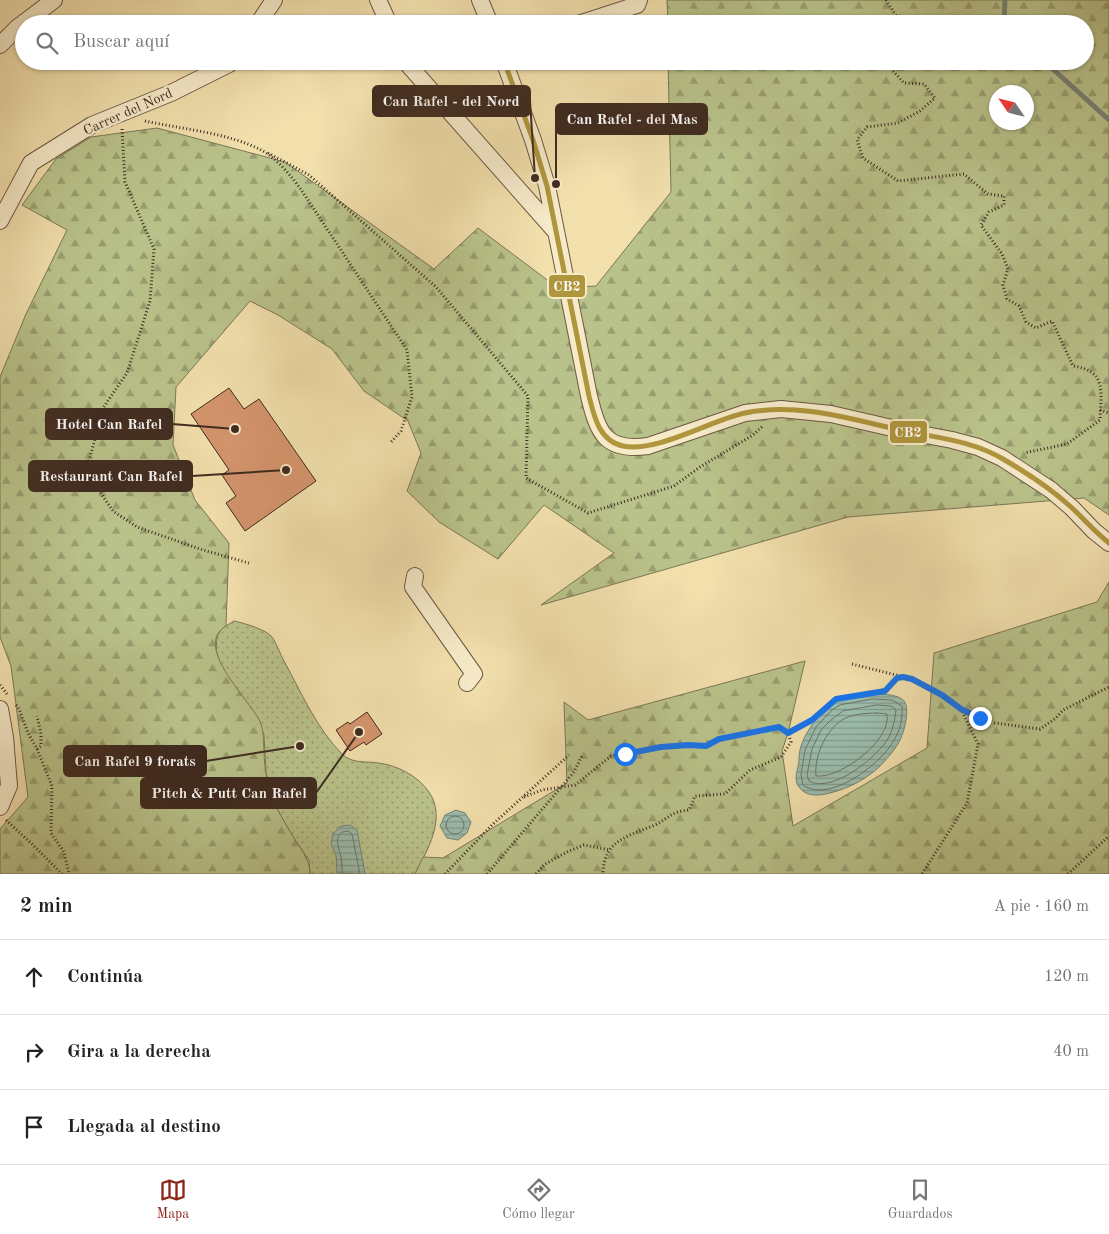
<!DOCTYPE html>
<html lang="es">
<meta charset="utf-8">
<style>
body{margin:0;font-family:"Old Standard TT",serif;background:#f6f6f6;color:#222}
.compass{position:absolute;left:989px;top:85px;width:45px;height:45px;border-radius:50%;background:#fff;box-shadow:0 1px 4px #0004;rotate:305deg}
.stop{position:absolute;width:15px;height:15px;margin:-11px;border:4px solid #1a73e8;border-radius:50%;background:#fff}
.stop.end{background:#1a73e8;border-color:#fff;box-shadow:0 1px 5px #0008}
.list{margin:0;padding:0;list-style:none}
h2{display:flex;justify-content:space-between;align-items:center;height:65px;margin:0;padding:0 20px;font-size:21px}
h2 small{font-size:16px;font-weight:400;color:#767676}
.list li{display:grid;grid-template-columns:32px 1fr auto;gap:15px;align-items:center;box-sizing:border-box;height:75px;padding:0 20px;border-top:1px solid #e0e0e0}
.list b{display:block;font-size:19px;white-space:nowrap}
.list em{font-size:16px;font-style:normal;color:#767676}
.icon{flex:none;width:28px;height:28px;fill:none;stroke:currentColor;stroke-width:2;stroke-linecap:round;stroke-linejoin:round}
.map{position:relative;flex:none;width:1109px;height:874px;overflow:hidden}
.search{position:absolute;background:#fff;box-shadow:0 1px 4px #0004;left:15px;right:15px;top:15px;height:55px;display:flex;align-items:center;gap:12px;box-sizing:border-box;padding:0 18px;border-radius:28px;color:#767676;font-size:19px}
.sheet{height:290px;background:#fff}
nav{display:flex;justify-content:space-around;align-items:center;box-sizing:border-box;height:70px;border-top:1px solid #e0e0e0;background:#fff;font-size:14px;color:#767676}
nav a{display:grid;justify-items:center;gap:2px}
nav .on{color:#8f2418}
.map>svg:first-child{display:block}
.grass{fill:url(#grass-dots);stroke:#7c7655}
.forest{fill:url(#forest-firs);stroke:#7c7655;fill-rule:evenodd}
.water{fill:url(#water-rules);stroke:#768275}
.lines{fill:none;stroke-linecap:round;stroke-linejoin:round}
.shore{stroke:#6d7466;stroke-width:1}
.stream{stroke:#768275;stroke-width:5}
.building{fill:#d3946c;stroke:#3f2b20}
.minor-casing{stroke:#6c5843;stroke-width:18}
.path{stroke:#3f2b20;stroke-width:3;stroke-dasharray:1 2.5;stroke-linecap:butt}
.minor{stroke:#f6eac9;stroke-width:16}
.bus-1-casing{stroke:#f6eac9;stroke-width:9}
.bus-1{stroke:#af953c;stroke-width:5}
.route{stroke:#1a73e8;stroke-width:6}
.labels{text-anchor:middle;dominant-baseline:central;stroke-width:5;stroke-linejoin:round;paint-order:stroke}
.street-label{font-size:14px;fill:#3f2b20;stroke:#f6eac9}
.leader{fill:none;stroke:#3f2b20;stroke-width:2}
.callout-dot{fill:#3f2b20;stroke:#f6eac9;stroke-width:2}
.callout{fill:#3f2b20;stroke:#3f2b20;stroke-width:2}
.callout-label{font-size:15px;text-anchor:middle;font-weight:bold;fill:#fff}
.line-badge{stroke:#f6eac9;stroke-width:2}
.badge-label{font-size:14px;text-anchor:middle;font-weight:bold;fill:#fff}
</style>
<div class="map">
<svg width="1109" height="874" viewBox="0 0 1109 874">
<defs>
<pattern id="grass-dots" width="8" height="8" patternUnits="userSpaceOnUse" patternTransform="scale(1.25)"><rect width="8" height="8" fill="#b9c28a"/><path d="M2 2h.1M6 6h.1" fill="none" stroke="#989e70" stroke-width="1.8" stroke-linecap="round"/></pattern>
<pattern id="forest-firs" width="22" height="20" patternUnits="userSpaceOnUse" patternTransform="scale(1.25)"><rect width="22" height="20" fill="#b9c28a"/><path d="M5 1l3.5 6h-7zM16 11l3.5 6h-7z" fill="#989e70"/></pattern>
<pattern id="water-rules" width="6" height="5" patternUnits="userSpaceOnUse" patternTransform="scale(1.25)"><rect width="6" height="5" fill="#9bbcad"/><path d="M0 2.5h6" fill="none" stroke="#80998c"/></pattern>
</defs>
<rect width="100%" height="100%" fill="#f1dfac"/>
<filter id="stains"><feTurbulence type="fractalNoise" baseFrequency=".004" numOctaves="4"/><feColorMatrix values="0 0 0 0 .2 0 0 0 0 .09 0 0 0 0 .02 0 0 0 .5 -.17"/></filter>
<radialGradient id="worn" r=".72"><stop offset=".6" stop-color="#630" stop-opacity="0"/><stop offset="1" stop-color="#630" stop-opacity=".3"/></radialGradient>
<!-- grass -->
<path class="grass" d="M234,621C244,623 267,630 272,637C277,644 280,654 284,661C301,692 317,729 342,754C352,764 366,761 378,763C397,765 418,776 429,792C447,818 427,851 415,874H310L309,860L291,834L276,807L270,789L266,772L264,735L252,709L225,673L219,660L216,650L217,637L221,629Z"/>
<!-- forest -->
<path class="forest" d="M667,0H1109V515L1084,498L848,517L541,605L614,553L544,505L498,559L439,522L407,491L421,453L408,421L364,391L332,349L278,315L250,301L176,387L173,445L195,500L229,543L226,626C191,647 253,702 261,724C264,733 263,741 264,750C264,769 268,789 276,806C280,815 286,825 291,833C299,848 310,857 310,874H0V829L28,797L11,666L0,637V377L26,314L67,230L22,205L56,159L91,137L157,128L285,162L434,269L478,228L558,288L596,286L671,192L668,61H1085V24H668ZM996,92H1026V122H996Z
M1109,582V874H415L423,857L443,858L567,783L564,702L588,720L805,661L788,733L782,751L793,826L927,748L934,653L1097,602Z"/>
<!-- water -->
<path class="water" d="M872,694C882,694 894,694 902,699C912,706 904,733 899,742C895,750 888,757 883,763C869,778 850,788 830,793C819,796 806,797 799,787C793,780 798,769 799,761C799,758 799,754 800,750C803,734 823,706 839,700C849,696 861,695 872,694Z
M456,810L465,813L471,822L467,833L458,840L447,838L440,826L445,815Z
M350,825L357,830L365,874L337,873L336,855L331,844L333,834L341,826Z"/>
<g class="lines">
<!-- shore -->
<path class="shore" d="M873,699L892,700L902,706C903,717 900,731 894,740C882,763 830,804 803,785L801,775L805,750L816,727L832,710L840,705Z
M877,705L891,706L896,710C895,719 893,729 889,737C878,757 832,794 809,781L807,775L812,749L821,730L831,720L843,711Z
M877,713L887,714C892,740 840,779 816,776C814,757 825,731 842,720C851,714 867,713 877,713Z
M446 825a9 9 0 1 1 18 0a9 9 0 1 1-18 0Z
M342,874C342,867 342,859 340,853C337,843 334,832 348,831L352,834L360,874"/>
<!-- stream -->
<path class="stream" d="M1005,0L1004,21L1005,24
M1044,61L1109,120"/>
</g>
<!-- building -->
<path class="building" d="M229,388L244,409L259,399L316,481L245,531L226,503L236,496L222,475L229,470L191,414Z
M367,712L382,734L366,745L364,742L350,751L336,730L348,722L350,724Z"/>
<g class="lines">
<!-- minor casing -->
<g class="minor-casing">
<path id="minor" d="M378,0L389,24
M480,0L490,24
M258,24L274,0
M578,24L637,5L639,0
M0,45L17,28L54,0
M405,61L556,232
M504,61L533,140L547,186L589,396C598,433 605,452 648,446L745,413L781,409L831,414L905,431L952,440L978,447L1002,458L1051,490L1072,508L1094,531L1109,543
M0,221L31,163L92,125L171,93L229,64L231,61
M415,576L413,587L474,674L467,683
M0,709L5,737L9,786L0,807"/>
</g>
<!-- path -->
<path class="path" d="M886,0L901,24
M894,61L892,70L904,83L924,84L935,98L920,111L898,123L867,127L857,140L863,158L898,181L964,174L988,194L1004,196V205L989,212L981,225L1002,254L1008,269L1003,285L1007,299L1019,306L1026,322L1036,328L1052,321L1073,366C1107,371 1101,391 1100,420L1067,444L1024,453
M145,121C181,129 229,133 261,150C277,158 292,177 302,191L407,350L412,397L401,431L391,442
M122,129L125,182L154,249L150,301L127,373L103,408L89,461L96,486L113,511L137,527L203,550L249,563
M268,153L309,175L436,287L528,396L526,478L588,513L674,486L700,467L753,435L763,426
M1100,410L1109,413
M852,664L912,679L942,695L961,709L978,744L967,803L922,874
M0,685L7,694
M16,705L19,709L28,733L37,749L41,746V734L37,716
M962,709L995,723L1040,729L1056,718L1063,710L1109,687
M788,733L812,719L836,699L885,691L897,679L902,677
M37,749L52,786L51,833L64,852L69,874
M524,797L542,790L575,785L611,756L661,747L688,745L706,746L719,739L730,738L779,727L788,733L791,742L781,757L750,770L725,794L695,796L689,810C670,812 671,817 655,825C629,836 603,840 603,874
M6,820L32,844L62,874
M445,874L492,825L569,755
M487,874L574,772L582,756
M536,874L545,864L569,851L584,845L610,850
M1068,874L1109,836"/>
<!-- minor -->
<use href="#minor" class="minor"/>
<!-- bus-1 casing -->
<g class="bus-1-casing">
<path id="bus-1" d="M504,61L533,140L547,186L589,396C594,416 599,441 623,446C657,453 711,420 745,413C799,402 853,420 905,431C938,438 973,441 1003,459C1027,473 1050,488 1071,507C1084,519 1095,532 1109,543"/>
</g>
<!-- bus-1 -->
<use href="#bus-1" class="bus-1"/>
</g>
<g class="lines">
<!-- route -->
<path class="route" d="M625,754L661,747L688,745L706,746L719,739L779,727L788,733L812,720L836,699L885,691L897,678L903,677L912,679L942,695L961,709L980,718"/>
</g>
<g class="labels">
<!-- street labels -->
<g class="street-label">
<text transform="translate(128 112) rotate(-24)">Carrer del Nord</text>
</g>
</g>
<!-- callouts -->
<path class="leader" d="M535 178L530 101M556 184L556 119M235 429L172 424M286 470L192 476M300 746L206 761M359 732L316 793"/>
<g class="callout-dot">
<circle cx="535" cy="178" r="5"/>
<circle cx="556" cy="184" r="5"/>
<circle cx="235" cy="429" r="5"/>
<circle cx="286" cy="470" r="5"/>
<circle cx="300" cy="746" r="5"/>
<circle cx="359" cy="732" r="5"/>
</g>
<g class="callout">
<rect x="373" y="86" width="157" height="30" rx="5"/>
<rect x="556" y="104" width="151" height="30" rx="5"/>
<rect x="46" y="409" width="126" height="30" rx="5"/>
<rect x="29" y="461" width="163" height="30" rx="5"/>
<rect x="64" y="746" width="142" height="30" rx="5"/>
<rect x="141" y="778" width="175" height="30" rx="5"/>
</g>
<g class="callout-label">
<text x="451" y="106">Can Rafel - del Nord</text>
<text x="632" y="124">Can Rafel - del Mas</text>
<text x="109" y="429">Hotel Can Rafel</text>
<text x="111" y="481">Restaurant Can Rafel</text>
<text x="135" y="766">Can Rafel 9 forats</text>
<text x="229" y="798">Pitch &amp; Putt Can Rafel</text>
</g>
<g class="line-badge">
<rect x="548" y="274" width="38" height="24" rx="5" fill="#af953c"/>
<rect x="889" y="420" width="39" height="24" rx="5" fill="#af953c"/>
</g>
<g class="badge-label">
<text x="567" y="291">CB2</text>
<text x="908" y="437">CB2</text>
</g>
<rect width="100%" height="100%" filter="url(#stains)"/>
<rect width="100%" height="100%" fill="url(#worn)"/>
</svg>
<svg class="compass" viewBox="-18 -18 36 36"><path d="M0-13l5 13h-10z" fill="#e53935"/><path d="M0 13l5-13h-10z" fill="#767676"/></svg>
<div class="stop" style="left:625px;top:754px"></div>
<div class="stop end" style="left:980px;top:718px"></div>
<div class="search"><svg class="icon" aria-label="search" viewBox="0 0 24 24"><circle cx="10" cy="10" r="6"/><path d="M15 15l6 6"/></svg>Buscar aquí</div>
</div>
<section class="sheet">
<h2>2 min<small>A pie · 160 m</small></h2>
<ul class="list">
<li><svg class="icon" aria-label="ahead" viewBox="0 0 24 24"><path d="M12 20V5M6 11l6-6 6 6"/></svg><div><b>Continúa</b></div><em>120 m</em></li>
<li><svg class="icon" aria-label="right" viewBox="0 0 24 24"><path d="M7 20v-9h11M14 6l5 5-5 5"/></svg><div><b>Gira a la derecha</b></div><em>40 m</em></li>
<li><svg class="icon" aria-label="arrive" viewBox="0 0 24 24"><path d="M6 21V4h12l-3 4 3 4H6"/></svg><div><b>Llegada al destino</b></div></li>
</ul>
</section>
<nav>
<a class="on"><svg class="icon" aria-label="map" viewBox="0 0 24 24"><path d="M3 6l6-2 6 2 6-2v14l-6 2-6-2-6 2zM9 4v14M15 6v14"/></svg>Mapa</a>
<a><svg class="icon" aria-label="directions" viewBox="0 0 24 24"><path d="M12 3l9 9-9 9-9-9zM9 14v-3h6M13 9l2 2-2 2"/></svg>Cómo llegar</a>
<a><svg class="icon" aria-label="saved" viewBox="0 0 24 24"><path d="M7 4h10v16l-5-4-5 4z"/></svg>Guardados</a>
</nav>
